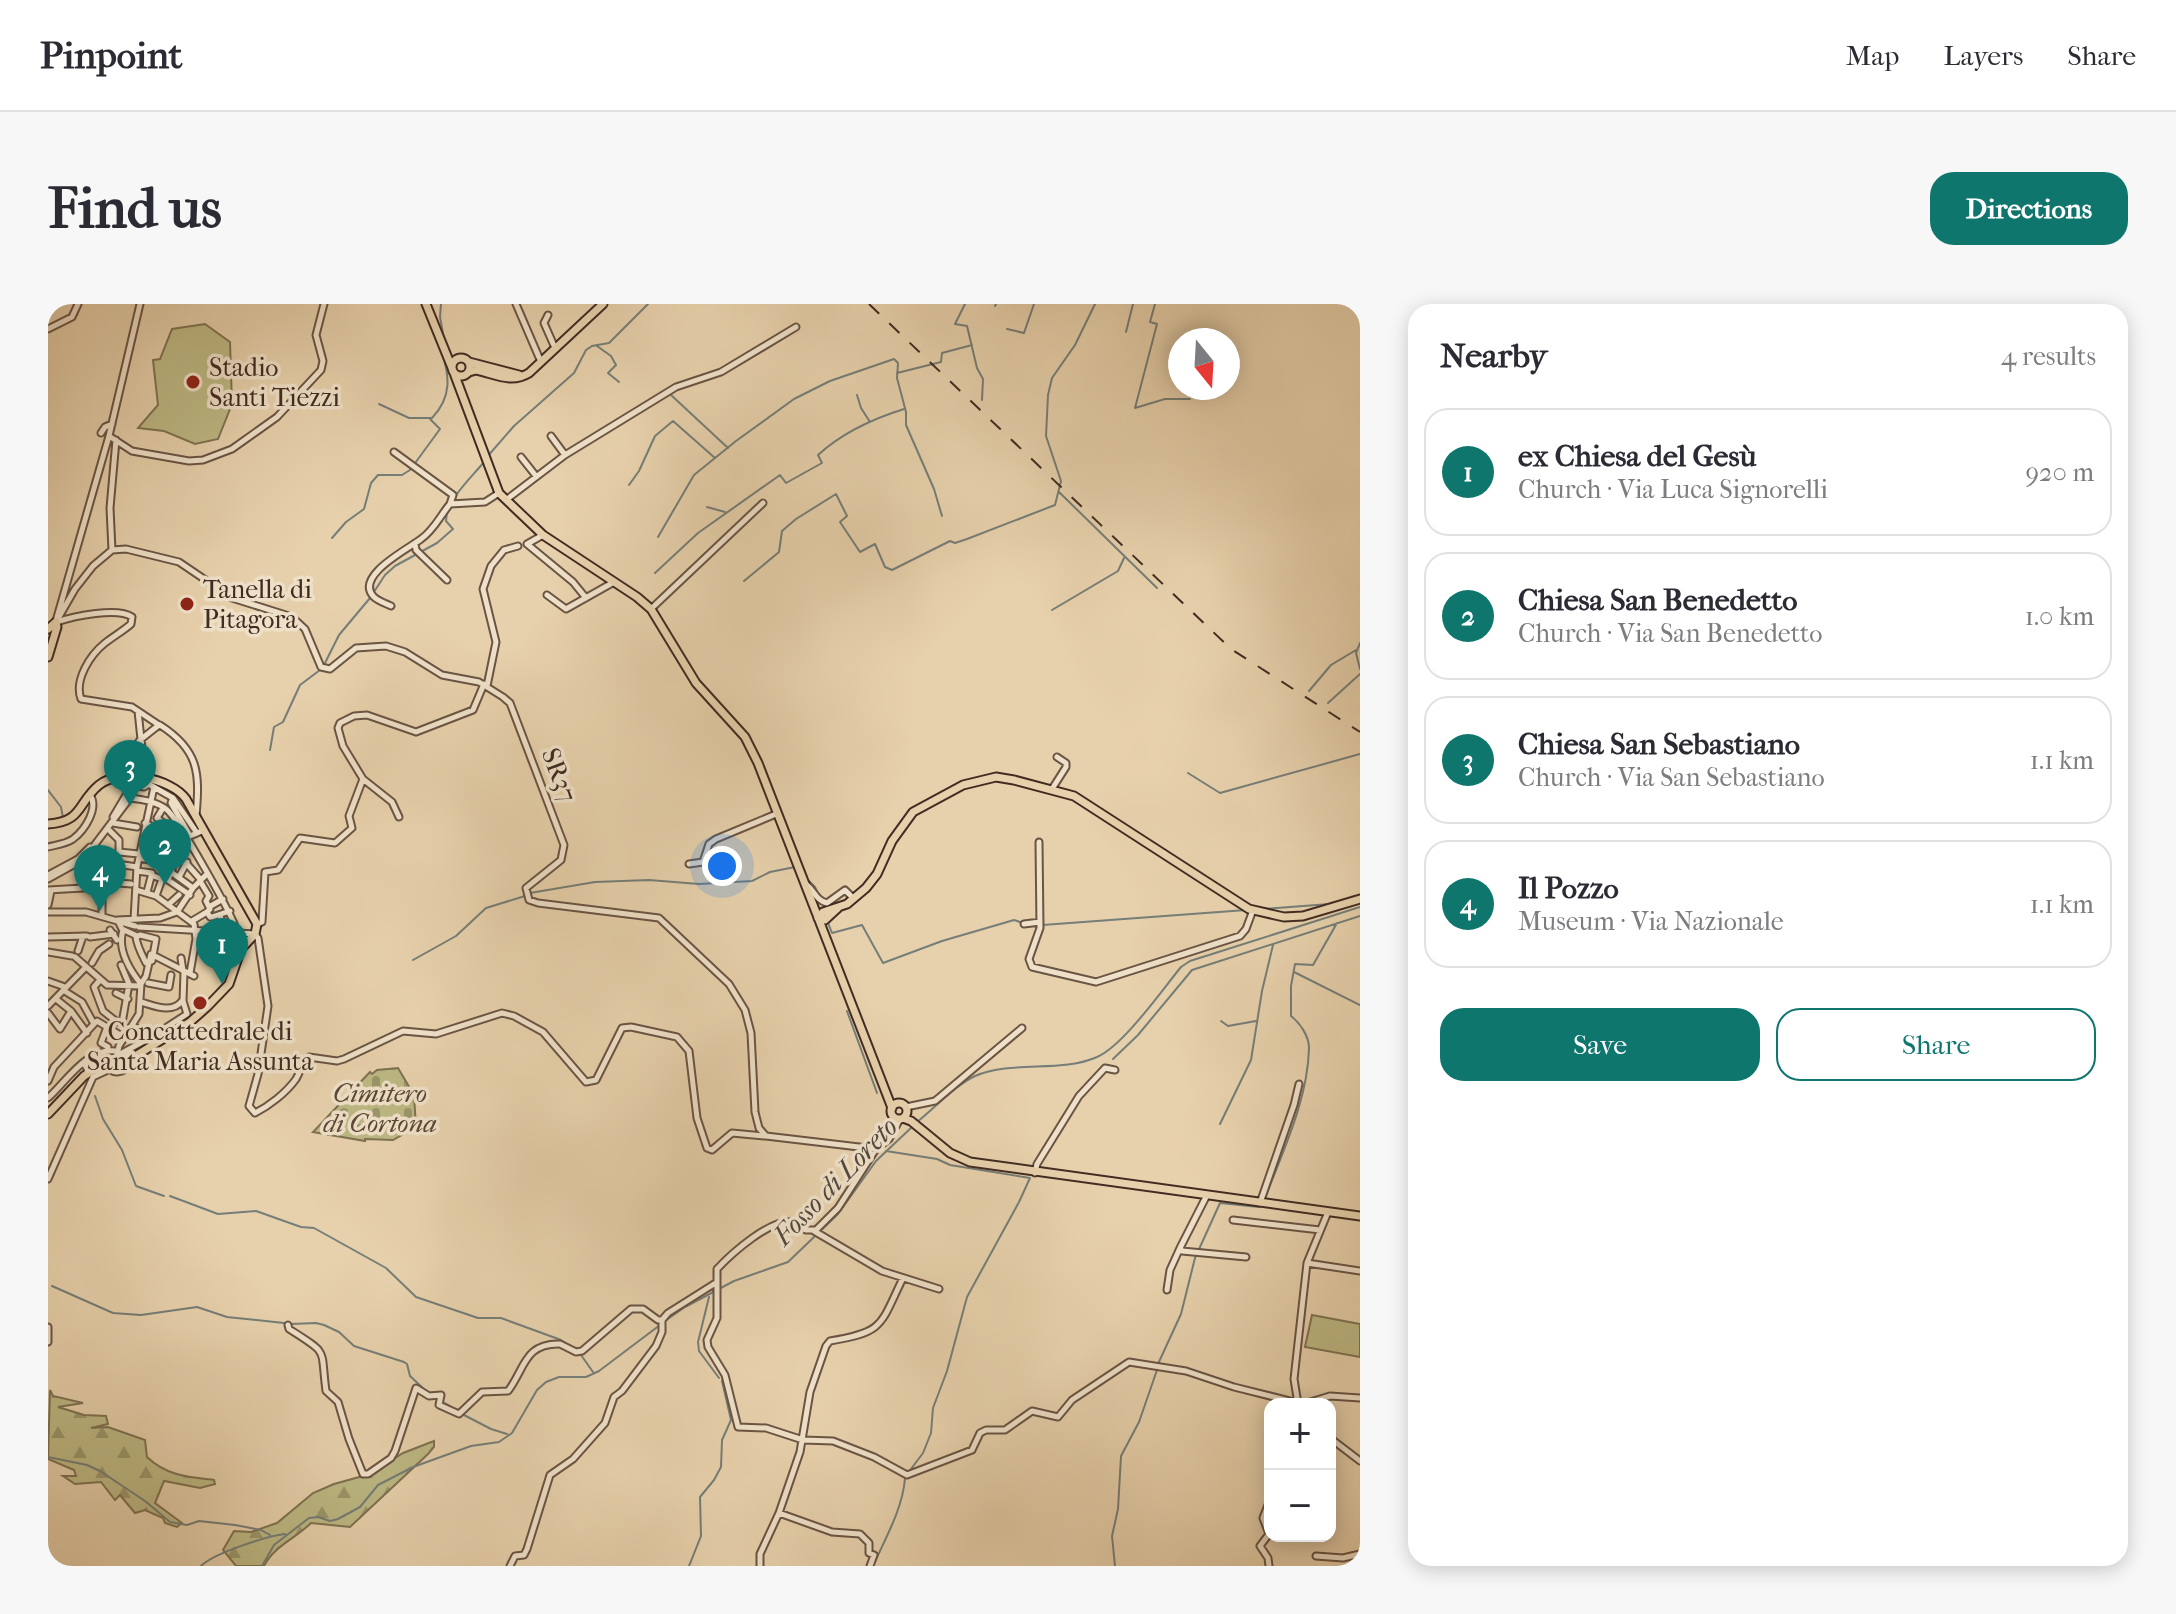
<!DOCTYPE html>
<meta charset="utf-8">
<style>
body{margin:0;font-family:"IM FELL French Canon",serif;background:#f7f7f7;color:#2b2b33}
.controls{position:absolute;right:24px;bottom:24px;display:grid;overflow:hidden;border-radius:16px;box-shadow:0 4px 20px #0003}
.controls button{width:72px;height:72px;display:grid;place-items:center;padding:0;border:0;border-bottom:2px solid #e1e1e2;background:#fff;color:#2b2b33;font:40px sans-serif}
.compass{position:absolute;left:1120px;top:24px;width:72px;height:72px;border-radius:50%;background:#fff;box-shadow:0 4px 20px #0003;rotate:162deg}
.you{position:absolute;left:674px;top:562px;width:28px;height:28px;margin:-20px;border:6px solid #fff;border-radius:50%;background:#1a73e8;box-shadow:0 0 0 12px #1a73e833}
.badge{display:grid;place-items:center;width:52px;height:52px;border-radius:50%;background:#0f766e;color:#fff;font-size:26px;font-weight:700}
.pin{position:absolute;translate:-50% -66px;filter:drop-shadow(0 2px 4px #0008)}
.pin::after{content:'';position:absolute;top:42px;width:28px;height:24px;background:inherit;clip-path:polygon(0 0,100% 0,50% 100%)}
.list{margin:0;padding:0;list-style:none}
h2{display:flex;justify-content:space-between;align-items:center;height:104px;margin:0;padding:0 32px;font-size:34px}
h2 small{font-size:26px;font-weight:400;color:#7c7c81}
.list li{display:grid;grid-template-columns:52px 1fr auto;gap:24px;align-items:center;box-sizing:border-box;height:128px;margin:0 16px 16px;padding:0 16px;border:2px solid #e1e1e2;border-radius:24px}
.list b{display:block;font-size:30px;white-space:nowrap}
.list p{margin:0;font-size:26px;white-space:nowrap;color:#7c7c81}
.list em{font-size:26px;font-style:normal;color:#7c7c81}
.actions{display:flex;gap:16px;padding:24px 32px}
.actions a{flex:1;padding:18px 0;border:2px solid #0f766e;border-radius:24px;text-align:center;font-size:28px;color:#0f766e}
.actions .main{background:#0f766e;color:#fff}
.map{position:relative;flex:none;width:1312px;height:1262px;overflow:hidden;border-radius:24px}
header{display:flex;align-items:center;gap:48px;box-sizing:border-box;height:112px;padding:0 40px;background:#fff;border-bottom:2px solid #e1e1e2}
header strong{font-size:38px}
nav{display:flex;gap:44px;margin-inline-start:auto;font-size:28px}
.intro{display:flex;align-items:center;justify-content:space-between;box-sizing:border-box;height:192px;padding:0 48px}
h1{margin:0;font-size:56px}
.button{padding:20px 36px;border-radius:24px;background:#0f766e;color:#fff;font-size:28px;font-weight:700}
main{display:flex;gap:48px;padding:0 48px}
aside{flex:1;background:#fff;border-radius:24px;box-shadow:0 4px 20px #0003}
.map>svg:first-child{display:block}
.forest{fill:url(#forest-firs);stroke:#7f7253;stroke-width:2}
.cemetery{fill:url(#cemetery-stones);stroke:#7f7253;stroke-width:2}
.garden{fill:#bdb984;stroke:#7f7253;stroke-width:2}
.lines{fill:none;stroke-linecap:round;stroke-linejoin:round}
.stream{stroke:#757e78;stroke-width:2}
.minor-casing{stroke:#6a5444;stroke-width:9}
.major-casing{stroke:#412b22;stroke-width:11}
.minor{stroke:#efe1c9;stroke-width:5}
.major{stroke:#e7d1ac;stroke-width:7}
.rail{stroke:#412b22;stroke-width:2;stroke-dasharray:14 14;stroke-linecap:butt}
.poi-dot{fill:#8f2418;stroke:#efe1c9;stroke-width:3}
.labels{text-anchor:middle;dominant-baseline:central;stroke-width:7;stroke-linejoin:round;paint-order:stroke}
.poi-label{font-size:26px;fill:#412b22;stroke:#efe1c9;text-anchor:start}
.street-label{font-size:26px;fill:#412b22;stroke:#efe1c9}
.park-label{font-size:26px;font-style:italic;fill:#5a4736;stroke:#efe1c9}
.water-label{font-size:28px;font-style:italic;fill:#52473f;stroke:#efe1c9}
</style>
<header>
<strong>Pinpoint</strong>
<nav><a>Map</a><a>Layers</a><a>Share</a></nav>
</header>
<div class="intro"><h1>Find us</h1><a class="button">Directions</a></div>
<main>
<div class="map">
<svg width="1312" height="1262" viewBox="0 0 1312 1262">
<defs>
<pattern id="forest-firs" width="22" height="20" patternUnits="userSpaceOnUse" patternTransform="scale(2)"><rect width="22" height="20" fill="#bdb984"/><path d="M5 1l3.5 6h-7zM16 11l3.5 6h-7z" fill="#9b976c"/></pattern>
<pattern id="cemetery-stones" width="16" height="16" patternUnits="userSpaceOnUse" patternTransform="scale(2)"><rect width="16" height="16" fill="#bdb984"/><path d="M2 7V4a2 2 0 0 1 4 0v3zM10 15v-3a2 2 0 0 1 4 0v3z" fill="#9b976c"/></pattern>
</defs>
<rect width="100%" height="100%" fill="#e7d1ac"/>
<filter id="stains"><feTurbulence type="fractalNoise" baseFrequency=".0025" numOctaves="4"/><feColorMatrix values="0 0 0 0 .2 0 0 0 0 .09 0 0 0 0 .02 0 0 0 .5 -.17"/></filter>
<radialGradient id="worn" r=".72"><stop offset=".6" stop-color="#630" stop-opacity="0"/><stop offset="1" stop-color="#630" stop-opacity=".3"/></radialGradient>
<!-- forest -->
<path class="forest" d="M2,1086L5,1092L35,1099L10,1103L36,1111L58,1112L60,1120L43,1124L60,1123L97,1136L99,1153C119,1172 140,1173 166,1176L167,1180L152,1184L116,1177L107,1199L134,1219L129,1223L117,1219L115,1214L97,1206L87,1209L72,1191L67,1196L53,1178L27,1180L15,1172H28L26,1166L0,1155Z
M386,1137V1143L380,1150L302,1223L263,1219C247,1235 226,1242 216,1262H188L175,1246L186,1227L203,1228L229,1219L265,1189L286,1180L322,1170L355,1149Z"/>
<!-- cemetery -->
<path class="cemetery" d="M350,764L366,791L368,823L345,836L317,835V837L265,828L322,768L324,770L329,766Z"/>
<!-- garden -->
<path class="garden" d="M157,20L182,38L184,100L170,135L147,140L116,127L90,124L110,101L105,56L112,55L124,25Z
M1264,1011L1312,1020V1053L1257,1043Z"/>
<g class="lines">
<!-- stream -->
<path class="stream" d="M393,0L392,13L397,41
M917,0L907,20L919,22L929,64L935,75L934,96
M1107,0L1102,18L1109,20L1087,104L1117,95H1142
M947,2L948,0
M959,25L976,29L986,0
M1078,28L1085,0
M549,42L563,52L568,61L560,69L571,78
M849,69L893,58L894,49L924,41
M623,91L680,144
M809,91L813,104L822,118
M331,100L361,114H384C404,93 402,72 393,46
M439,153L466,122L526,69L538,46L544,42L561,39L600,0
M581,181L591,167L607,132L625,117L667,154
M1011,188L1109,284
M659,203L677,208
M610,233L646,171L688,137L746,95L782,77L846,55L850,59L849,74L858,108V121L886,185L894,212
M284,234L298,218L316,205L323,179L330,171H354L362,166L392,125L382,115
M607,269L650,229L732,171L738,179L774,159L770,151C795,128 824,115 856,105
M696,277L731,248L734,227L748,215L788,190L799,212L792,218L812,248L827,240L837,263L844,266L902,237L907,239L919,235L1007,201L1013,177L998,132L1000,91L1004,74L1027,41L1047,0
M1004,306L1070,267L1076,254
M1312,339L1308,349L1312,365
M276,361L291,331L322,294L337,271L347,262L389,239L405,225L398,217C398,196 423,174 436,158
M1261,387L1283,361L1308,346
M1280,399L1312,370
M222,446L226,423L235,418L252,381L272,366
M1140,469L1172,489L1312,450
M0,486L13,503L15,514
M760,576L767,583L770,590
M482,589L547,578L601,576L651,580L704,577L722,568L747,563
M1216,605L1282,600
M780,619L784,629L814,621L835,659L894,637L966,616L975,619
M981,622L1198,606
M365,656L408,632L438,604L477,592
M1246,668L1312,701
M799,707L829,789
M1173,717L1180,722L1208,717
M1065,755L1090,731L1144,666L1312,612
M47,792L55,815L74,846L88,882L116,892
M869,818C887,804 906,782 927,772C964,756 1014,769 1049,753C1075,742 1114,686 1133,663L1142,657L1312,603
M1172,820L1203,756L1214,687L1225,641
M838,847L889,855L902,861L982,874L971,898L919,993L899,1067L885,1104L883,1129L875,1149L860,1169
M122,892L170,910L208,907L253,923L266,924L338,964L368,993L430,1014H453L513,1036L521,1042
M1217,894C1235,847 1260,795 1261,744C1261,732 1252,719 1243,712V682L1247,660L1265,661L1289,619
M4,982L65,1009L93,1011L149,1003L179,1013L236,1019
M661,993L650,1038L651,1047L671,1074
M617,1017L637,1003L686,977L740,958L790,910L828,857L864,823
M243,1020L268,1019L276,1021L291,1028L306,1042L356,1058L359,1060L362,1072L378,1087
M533,1051L545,1068
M1110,1060L1133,1010L1147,954L1172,899L1211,903L1215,900
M386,1093L409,1106
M414,1110L443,1125L459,1130
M0,1153L39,1161L52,1167L97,1197L122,1218L139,1221L151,1217L187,1221L213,1226L222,1231
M153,1262C166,1249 219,1232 237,1230
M214,1262L226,1241L261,1214L270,1213L282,1217L290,1215L312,1203L330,1181L365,1163L423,1142L451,1138L464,1129L489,1086L498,1078L511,1073H538L551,1067L612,1021
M641,1262L653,1232L652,1193L666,1176L673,1163L674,1136L683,1116L674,1077
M825,1262C837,1235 855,1204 857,1174
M1067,1262L1064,1232L1070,1205L1073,1152L1091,1118L1109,1066"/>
<!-- minor casing -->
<g class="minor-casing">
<path id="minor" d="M468,0L493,58
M500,11L496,19L507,44
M0,25L24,13L30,0
M53,129L57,123L64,120
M61,132L84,147L141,157L155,156L184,145L229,113L273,66L275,57L268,31L276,0
M503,132L517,151
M346,148L405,191L402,200
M473,153L488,172
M458,196L517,151L628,83L673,68L748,23
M495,231L479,240L525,278L538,294
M367,239L368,246L399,276
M64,246L62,204L68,136
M499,291L518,305L566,278
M343,302C339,300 330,297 326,293C305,272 362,244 373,235C386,226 392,212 402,200L437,198L451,189
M603,305L715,199
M8,317L61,132L92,0
M8,318L27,285L45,262L64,246L78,245L131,258L184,294L244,313L257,325L273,363L282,365L308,344L338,342L357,348L394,371L431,378L455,393L462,399L516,541L513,556L478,584L481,596L490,599L611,614L681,680L697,706L703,729L707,808L711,824L718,832L828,845L841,835L852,815
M9,318C26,312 70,303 84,313L83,320C75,327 66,332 57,339C42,351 26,376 33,395L84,403L111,421L92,436L65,474
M439,382L448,338L435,285L443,262L456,246L470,242
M90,407L97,473
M112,421C151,446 152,469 148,512
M71,475L75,478H97L125,494
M1004,485L1018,463V459L1009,453
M115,504L109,514L128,529L134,530
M65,513L84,481L96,483L101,480
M351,513L344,498L315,475L295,442L290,424L292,419L306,412L319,411L368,428L425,406L436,380
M65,519L89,523
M97,519L114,527L119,522
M60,525L71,536V547
M149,529L125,494L123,499L142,532L156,526
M991,538L992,624L981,655L984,663L1048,678L1192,632L1198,625L1205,606
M140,540L128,554L120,576L142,591
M0,543C8,541 18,540 25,535C37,526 51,504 42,491
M131,551L153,576
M91,554L123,560
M52,558L71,548L91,550
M30,560L44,580
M641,560L655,558L661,540L668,535L728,510
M89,567L104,569L99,588
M123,568L145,584
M0,571L30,555L42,543
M103,571L114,575L108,592
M131,573L139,558
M39,574L69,560L89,563
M0,575L36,555L82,494C92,495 109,498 118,505C129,513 188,616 190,631
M152,577L161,592L158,597L162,605L159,608
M759,581C767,588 768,596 779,599L797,586L806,595
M0,586L35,584L54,573
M88,586L108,592L146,620L148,635L142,669
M50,591L56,590L59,578L83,580
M0,601L3,587
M120,601L131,591
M161,603L175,595
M0,608H38L87,622
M54,611V597
M172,611L175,623
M164,613L182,607
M86,615L89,563L106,483
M69,616L112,614L129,608L145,584L159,570
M70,617L74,625L89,632
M144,617L159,608L162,613
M209,620L214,618L217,568L230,566L252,534L287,539L304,524L301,512L315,475
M976,620L992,618
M91,623L207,630L210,634L220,702L210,770L201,802L207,809C221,802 238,789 248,775C253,767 253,759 261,753L289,757L296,755L355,727L388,730L454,709L466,712L495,728L538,778L548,776L574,724L583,723L629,733L641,747L649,814L659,844L664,846L684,829L716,832
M62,626L69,636
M75,626C69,645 81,665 93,680
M92,631L108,635L104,657L98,659C94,651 89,642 88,633Z
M0,633L39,632
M42,633L66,630
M30,647L35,632
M0,648L24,652
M27,653L59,681L93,682
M133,654L135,667
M44,659L51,647L61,640
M73,661L81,680L74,719
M52,676L46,683L55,707L69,718
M0,677L17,683
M100,679L121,683L123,671
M15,686L34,698L46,720
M68,689L80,695
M8,695L23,707L39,729
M93,698C107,702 124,710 134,697
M0,702L37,664
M0,709L12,725L23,707
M46,720L49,717L77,734
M85,722L103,733
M59,723L53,739L60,743L59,747
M102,734L139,710L135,697L136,668
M73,754L74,749L98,736
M35,759L39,764L85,749
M67,759L71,742L91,710L93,680L98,672L103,650L146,672
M62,765C67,770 74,768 79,764V757
M0,777L6,763L46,720
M0,794C18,778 39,743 68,747
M858,803L887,797L974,724
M840,831L845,812
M828,845L790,904L768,926H758L744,918C722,915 684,949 669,965V1014L659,1036L660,1043L677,1071L690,1123L718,1124L755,1136L785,1137L826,1153L859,1171L924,1146L932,1129L938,1126H957L984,1107L1010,1113L1024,1096L1081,1058L1138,1067L1186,1083L1254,1100
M987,869L989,860L1031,792L1057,764L1067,766
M0,875L45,773L62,765
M1159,891L1132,944L1134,947L1198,953
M1212,899L1246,801L1251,780
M1185,916L1272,926
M766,927L834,967L891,985
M1259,959L1312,967
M1119,986L1122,966L1132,944
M240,1021L241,1025C282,1051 272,1043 278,1087L290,1098L301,1135L315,1170H320L343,1154L347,1147L368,1084L381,1092L393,1091L391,1101L411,1110L434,1088L460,1087C477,1065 476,1039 512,1040L528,1048L534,1047L583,1005H595L610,1016H614
M0,1023V1038
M1250,1100L1246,1075L1259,959L1280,908
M1256,1100L1282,1092L1312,1094
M1282,1134L1312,1157
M731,1209L784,1228L812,1230L821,1239V1249L826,1251L822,1262
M1268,1252L1295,1254L1312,1250
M462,1262L467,1252L476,1251L479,1245L502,1171L525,1155L557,1119L566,1093L574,1087L608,1042L614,1028V1016L620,1009L666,980
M712,1262V1250L731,1209L752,1148L762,1088L778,1042L782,1037C837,1028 832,1021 855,974
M1221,1262L1220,1254L1212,1242L1221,1230L1215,1214L1222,1196"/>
</g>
<!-- major casing -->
<g class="major-casing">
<path id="major" d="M378,0L404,64
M404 63a9 9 0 1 1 18 0a9 9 0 1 1-18 0Z
M421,58L471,71
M421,68L428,66C447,70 463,80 481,69L555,0
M406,69L451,189L495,231L589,293L603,305L648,379L697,433L710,459L844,804
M0,325L8,318L9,323L0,353
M0,520C35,518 29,499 51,481C72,464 123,474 138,495L209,620L207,630L193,645L181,680L159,703L142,718L81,756L48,764L36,772L0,810
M770,614L775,608L799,600L818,584L829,570L844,537L865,508L915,481L948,473L966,476L1026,492L1201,605L1236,613L1255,612L1312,595
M770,614L777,616L790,604
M843 807a8 8 0 1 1 16 0a8 8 0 1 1-16 0Z
M855,814L863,817L902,849L922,858L1312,912"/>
</g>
<!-- minor -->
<use href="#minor" class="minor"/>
<!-- major -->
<use href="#major" class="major"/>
<!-- rail -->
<path class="rail" d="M821,0L1183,345L1312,428"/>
</g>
<!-- markers -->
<g class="poi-dot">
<circle cx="145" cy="78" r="8"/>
<circle cx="139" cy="300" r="8"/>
<circle cx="152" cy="699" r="8"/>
</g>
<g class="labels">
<!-- poi labels -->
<g class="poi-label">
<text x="161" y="63">Stadio<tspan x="161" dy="30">Santi Tiezzi</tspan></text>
<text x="155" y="285">Tanella di<tspan x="155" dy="30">Pitagora</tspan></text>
<text x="152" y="727" text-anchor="middle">Concattedrale di<tspan x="152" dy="30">Santa Maria Assunta</tspan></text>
</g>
<!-- street labels -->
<g class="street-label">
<text transform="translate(511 471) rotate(69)">SR37</text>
</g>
<!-- park labels -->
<g class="park-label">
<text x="332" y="789">Cimitero<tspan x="332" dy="30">di Cortona</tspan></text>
</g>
<!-- water labels -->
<g class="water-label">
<text transform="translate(787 877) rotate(-46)">Fosso di Loreto</text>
</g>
</g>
<rect width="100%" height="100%" filter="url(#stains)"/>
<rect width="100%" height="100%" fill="url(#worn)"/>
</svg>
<div class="controls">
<button>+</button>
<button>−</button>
</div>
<svg class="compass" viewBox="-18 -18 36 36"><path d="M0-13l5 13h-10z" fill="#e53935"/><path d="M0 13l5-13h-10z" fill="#7c7c81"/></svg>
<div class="you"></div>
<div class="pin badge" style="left:174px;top:680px">1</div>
<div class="pin badge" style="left:117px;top:581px">2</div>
<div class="pin badge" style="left:82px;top:502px">3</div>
<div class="pin badge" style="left:52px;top:607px">4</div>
</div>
<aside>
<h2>Nearby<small>4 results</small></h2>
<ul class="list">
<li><span class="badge">1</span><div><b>ex Chiesa del Gesù</b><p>Church · Via Luca Signorelli</p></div><em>920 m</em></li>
<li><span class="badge">2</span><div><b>Chiesa San Benedetto</b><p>Church · Via San Benedetto</p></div><em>1.0 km</em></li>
<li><span class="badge">3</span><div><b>Chiesa San Sebastiano</b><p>Church · Via San Sebastiano</p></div><em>1.1 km</em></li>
<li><span class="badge">4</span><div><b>Il Pozzo</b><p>Museum · Via Nazionale</p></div><em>1.1 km</em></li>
</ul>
<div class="actions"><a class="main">Save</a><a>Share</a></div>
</aside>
</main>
